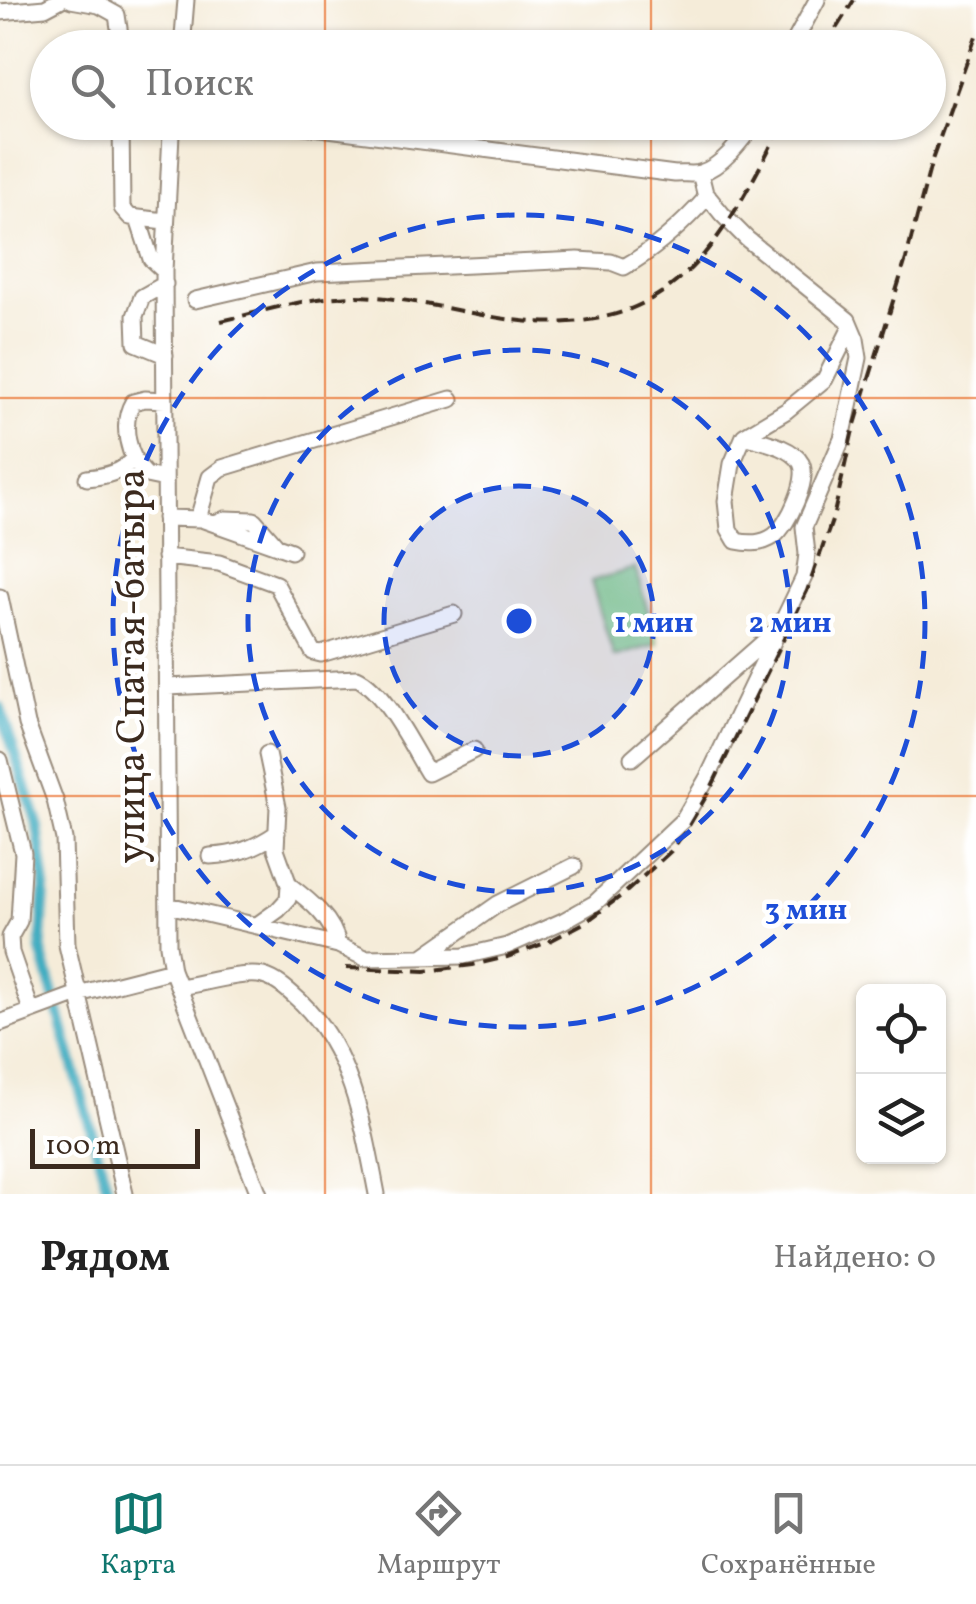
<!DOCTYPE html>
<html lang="ru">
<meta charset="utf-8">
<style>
body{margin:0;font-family:Vollkorn,serif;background:#f2f2f2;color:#222}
.controls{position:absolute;right:30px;bottom:30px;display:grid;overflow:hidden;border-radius:15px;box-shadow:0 2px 8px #0004}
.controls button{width:90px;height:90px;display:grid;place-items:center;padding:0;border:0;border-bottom:2px solid #e0e0e0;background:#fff;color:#222;font:50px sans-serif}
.scale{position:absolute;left:30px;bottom:25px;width:170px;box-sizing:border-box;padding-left:10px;border:5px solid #3b2a1e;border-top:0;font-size:28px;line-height:35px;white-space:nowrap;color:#3b2a1e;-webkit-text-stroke:8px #fff;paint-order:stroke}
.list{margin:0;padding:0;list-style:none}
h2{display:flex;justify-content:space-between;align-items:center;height:130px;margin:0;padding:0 40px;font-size:42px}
h2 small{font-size:32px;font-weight:400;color:#767676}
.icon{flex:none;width:55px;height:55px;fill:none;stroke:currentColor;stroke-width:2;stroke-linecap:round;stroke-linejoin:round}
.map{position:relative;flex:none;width:976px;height:1194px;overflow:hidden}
.search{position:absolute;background:#fff;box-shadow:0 2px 8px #0004;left:30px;right:30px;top:30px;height:110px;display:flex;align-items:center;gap:25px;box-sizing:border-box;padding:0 35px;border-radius:55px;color:#767676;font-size:38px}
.sheet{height:270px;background:#fff}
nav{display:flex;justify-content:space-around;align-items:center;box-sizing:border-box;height:140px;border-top:2px solid #e0e0e0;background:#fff;font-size:28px;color:#767676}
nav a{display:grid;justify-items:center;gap:5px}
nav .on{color:#0f766e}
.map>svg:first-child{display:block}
.green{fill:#92d58d;stroke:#668056;stroke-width:2.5}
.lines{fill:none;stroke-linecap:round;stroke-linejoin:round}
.canal{stroke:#42adc1;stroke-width:11}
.minor-casing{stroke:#988b7c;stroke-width:19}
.minor{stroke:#fff;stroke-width:15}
.rail{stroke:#3b2a1e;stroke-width:4;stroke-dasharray:15 8;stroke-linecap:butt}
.grid{fill:none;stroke:#e8590c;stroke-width:2.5;stroke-opacity:0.55}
.ring{fill:none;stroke:#1d4ed8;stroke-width:5;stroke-dasharray:18 12}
.labels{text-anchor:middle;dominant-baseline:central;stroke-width:9;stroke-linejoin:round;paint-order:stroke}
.street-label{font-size:40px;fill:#3b2a1e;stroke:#fff}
.centre{fill:#1d4ed8;stroke:#fff;stroke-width:5}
.ring-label{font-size:30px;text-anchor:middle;font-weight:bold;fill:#1d4ed8;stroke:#fff;stroke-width:9;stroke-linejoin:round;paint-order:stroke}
</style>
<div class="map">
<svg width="976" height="1194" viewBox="0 0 976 1194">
<rect width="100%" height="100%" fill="#fff"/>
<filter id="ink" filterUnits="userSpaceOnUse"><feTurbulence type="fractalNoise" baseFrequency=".01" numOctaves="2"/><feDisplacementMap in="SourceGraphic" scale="20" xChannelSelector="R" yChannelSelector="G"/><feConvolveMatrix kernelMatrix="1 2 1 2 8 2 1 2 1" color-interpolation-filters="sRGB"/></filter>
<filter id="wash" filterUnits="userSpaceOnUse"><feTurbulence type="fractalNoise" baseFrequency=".0048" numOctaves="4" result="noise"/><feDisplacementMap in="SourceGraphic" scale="40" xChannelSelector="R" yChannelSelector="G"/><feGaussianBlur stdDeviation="2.25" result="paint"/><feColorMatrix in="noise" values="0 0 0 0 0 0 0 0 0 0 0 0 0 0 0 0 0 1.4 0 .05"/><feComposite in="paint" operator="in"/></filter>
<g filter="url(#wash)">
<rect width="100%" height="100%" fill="#f5ecd9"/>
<!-- green -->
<path class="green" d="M635,568L658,644L614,657L591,581Z"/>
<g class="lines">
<!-- canal -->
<path class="canal" d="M0,707L37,822L45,883L41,949L109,1194"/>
</g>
</g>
<g filter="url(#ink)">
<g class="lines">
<!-- minor casing -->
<g class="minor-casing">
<path id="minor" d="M71,0L99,5L117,15L122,48
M0,12L45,8L60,0
M182,48L186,0
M791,48L817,0
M121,122L122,208L130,217L165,221
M175,122L171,134L164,271L168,945L172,970L259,1194
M274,122L675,174C683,173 693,175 700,173C722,167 742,140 755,122
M138,219L151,259L164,271
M165,284L142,297L135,316L136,343L165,355
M195,300L317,272L578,260L611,262L624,267C656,249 683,224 708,196
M744,436C761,441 793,447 801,463C810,479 788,525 774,536C762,544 750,544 736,541L729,529L726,501L732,464L744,436L786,411L825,379L851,327
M87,478C106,476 120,473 133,459
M165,479L146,475C128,458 120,424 133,402L145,399L165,400
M165,518L201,519L291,551
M198,519L210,477L222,468L451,399
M215,523L225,519L254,520L275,544
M165,557L219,563L276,584L313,652L321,654L454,614
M0,597L27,724L55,800L64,839L67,945L125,1194
M168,687L357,678C384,690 412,747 428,773L474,750
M632,758L773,634
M0,760L23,853L19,921L10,937L11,952L31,1010
M210,856C236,855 255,848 277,833
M289,885C309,900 334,920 338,945
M168,905L338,945L365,958L464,956L507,946L563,921L595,903L683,820L708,777L804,577L807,554L804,527L842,439L859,358L856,339L848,320L747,239L722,214L705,193L700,173
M257,925L278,910L288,899L289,885L276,849L278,807L267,754
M424,956L498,904L574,866
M179,987C201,984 244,971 263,976C278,980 290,992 301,1002C352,1052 364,1127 377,1194
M0,1023L78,994L172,970"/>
</g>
<!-- minor -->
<use href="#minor" class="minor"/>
<!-- rail -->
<path class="rail" d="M824,48L854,0
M221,321C265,311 311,296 356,296C412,297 466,315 522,321C675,336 722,242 783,122
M346,968L425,971L473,965L507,957L548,942L586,922L625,893L671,851L687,829L711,788L807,591L833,518L852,434L906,259L932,160L976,36"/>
</g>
</g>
<!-- grid -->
<path class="grid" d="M325,0V48M651,0V48M325,122V1194M651,122V1194M0,398H976M0,796H976"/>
<!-- distance rings -->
<circle cx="519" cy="621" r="135" fill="#1d4ed8" fill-opacity=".12"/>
<g class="ring">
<circle cx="519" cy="621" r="135"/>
<circle cx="519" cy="621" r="271"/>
<circle cx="519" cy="621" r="406"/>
</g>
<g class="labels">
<!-- street labels -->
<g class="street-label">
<text transform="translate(134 666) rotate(-90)">улица Спатая-батыра</text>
</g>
</g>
<circle cx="519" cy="621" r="15" class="centre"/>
<g class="ring-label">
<text x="654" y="632">1 мин</text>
<text x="790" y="632">2 мин</text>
<text x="806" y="919">3 мин</text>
</g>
</svg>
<div class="controls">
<button><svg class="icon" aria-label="locate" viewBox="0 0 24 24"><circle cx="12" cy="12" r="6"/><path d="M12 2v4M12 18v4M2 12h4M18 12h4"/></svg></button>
<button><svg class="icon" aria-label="layers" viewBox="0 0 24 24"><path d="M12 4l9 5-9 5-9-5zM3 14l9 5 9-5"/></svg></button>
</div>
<div class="scale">100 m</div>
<div class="search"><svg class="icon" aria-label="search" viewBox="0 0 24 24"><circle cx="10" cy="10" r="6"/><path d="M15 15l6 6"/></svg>Поиск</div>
</div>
<section class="sheet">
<h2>Рядом<small>Найдено: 0</small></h2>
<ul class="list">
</ul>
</section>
<nav>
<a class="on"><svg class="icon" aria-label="map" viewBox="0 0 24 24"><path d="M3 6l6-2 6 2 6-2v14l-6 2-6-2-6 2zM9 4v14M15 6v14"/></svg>Карта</a>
<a><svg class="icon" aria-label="directions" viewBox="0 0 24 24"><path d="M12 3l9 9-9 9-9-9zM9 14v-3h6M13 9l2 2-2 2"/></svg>Маршрут</a>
<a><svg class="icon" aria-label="saved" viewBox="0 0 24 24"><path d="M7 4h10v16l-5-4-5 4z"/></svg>Сохранённые</a>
</nav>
